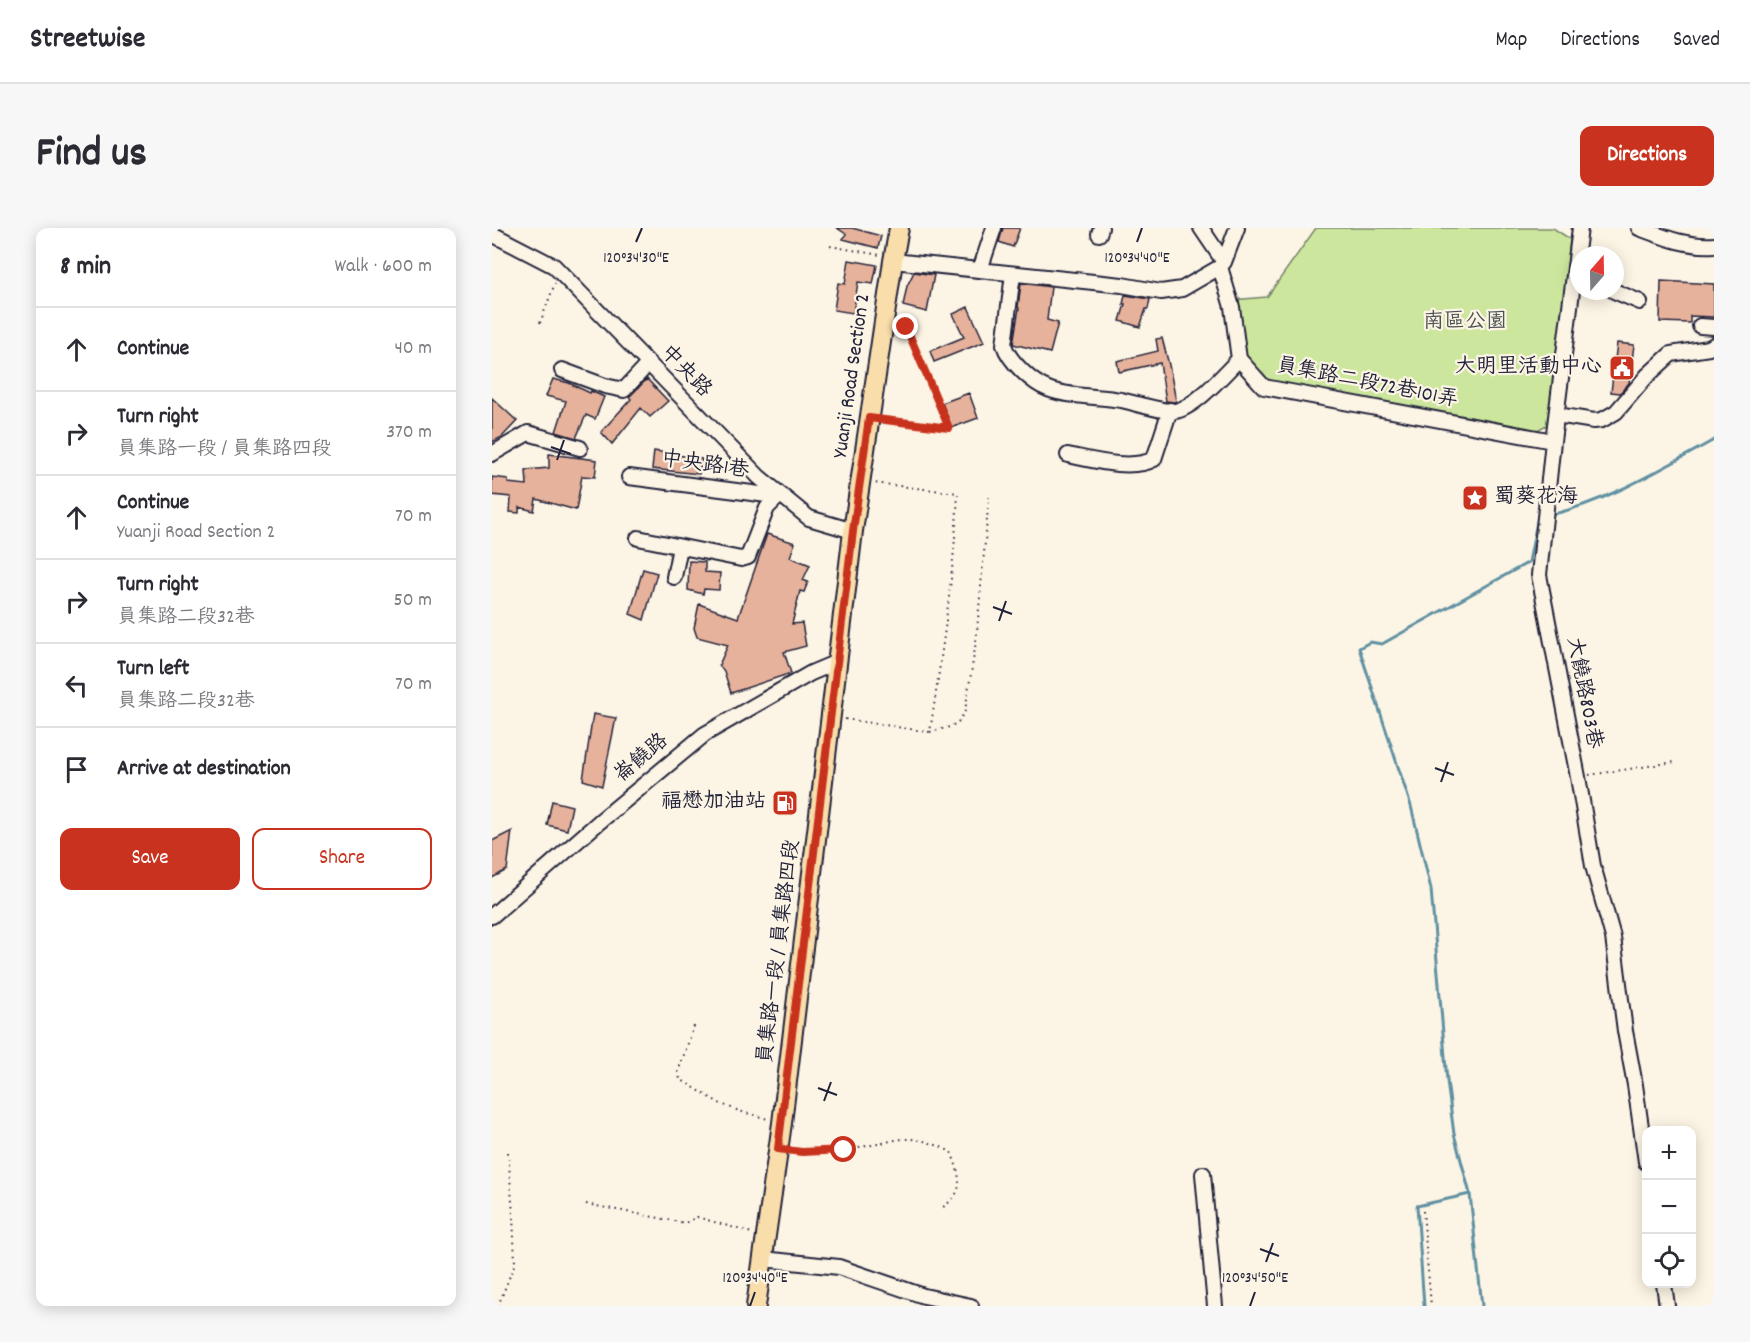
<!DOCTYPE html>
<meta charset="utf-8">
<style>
body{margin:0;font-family:Dekko,"LXGW WenKai TC",sans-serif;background:#f7f7f7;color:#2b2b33}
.controls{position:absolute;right:18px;bottom:18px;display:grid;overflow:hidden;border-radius:12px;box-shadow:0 3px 15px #0003}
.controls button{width:54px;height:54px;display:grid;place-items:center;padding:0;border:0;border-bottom:2px solid #e1e1e2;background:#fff;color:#2b2b33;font:30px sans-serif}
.compass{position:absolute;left:1078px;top:18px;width:54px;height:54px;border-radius:50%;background:#fff;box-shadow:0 3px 15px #0003;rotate:20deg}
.stop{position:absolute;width:18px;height:18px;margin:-14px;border:4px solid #c8321e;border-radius:50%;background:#fff}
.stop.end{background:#c8321e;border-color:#fff;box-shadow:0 2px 6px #0008}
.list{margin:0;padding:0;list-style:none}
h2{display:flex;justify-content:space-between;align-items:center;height:78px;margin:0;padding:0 24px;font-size:26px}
h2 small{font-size:20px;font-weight:400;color:#7c7c81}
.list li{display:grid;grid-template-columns:39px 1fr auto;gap:18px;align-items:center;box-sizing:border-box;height:84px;padding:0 24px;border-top:2px solid #e1e1e2}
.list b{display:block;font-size:22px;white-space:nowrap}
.list p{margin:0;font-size:20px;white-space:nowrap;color:#7c7c81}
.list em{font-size:20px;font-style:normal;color:#7c7c81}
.actions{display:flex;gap:12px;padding:18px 24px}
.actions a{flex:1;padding:14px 0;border:2px solid #c8321e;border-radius:12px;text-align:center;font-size:21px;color:#c8321e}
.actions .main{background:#c8321e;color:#fff}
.icon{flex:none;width:33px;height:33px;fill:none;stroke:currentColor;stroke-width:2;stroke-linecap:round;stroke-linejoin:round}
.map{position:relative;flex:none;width:1222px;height:1078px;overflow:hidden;border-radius:12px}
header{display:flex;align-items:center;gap:36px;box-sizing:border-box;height:84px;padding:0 30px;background:#fff;border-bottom:2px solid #e1e1e2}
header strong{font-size:28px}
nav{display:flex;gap:33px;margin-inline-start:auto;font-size:21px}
.intro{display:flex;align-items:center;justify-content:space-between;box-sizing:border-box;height:144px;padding:0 36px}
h1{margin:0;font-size:42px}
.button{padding:15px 27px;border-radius:12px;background:#c8321e;color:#fff;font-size:21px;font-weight:700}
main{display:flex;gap:36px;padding:0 36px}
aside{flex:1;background:#fff;border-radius:12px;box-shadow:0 3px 15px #0003}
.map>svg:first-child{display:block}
.green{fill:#cce79d;stroke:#77846c;stroke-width:1.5}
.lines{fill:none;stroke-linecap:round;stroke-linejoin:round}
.stream{stroke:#6090a2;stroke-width:3}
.building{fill:#e7b29b;stroke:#22223b;stroke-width:1.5}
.minor-casing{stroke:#22223b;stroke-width:18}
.major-casing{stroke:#22223b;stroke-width:22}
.path{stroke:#22223b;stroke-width:2;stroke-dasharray:1.5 4.5;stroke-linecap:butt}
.minor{stroke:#fcf5e5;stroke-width:14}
.major{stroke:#f9deab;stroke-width:18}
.route{stroke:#c8321e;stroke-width:8}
.ticks{fill:none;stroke:#22223b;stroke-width:2}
.labels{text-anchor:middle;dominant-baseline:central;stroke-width:4.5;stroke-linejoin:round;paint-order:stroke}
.park-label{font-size:21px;fill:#4c5354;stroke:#fcf5e5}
.poi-label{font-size:21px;fill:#22223b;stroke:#fcf5e5;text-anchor:end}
.street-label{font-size:21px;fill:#22223b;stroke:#fcf5e5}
.ticks-label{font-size:15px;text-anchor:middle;fill:#22223b;stroke:#fcf5e5;stroke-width:4.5;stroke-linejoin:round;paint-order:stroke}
</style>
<header>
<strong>Streetwise</strong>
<nav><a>Map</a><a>Directions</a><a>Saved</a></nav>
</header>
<div class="intro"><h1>Find us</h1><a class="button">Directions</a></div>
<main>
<aside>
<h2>8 min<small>Walk · 600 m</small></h2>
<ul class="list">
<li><svg class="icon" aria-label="ahead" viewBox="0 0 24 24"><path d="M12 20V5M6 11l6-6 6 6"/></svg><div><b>Continue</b></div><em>40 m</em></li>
<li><svg class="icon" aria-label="right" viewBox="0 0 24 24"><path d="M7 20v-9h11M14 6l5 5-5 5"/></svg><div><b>Turn right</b><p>員集路一段 / 員集路四段</p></div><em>370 m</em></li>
<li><svg class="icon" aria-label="ahead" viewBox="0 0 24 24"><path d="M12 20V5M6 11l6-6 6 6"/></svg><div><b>Continue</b><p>Yuanji Road Section 2</p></div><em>70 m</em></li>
<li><svg class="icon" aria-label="right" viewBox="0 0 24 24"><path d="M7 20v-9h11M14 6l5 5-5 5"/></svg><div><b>Turn right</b><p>員集路二段32巷</p></div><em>50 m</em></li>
<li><svg class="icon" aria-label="left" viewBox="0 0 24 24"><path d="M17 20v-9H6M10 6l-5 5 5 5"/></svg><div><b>Turn left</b><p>員集路二段32巷</p></div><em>70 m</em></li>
<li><svg class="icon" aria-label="arrive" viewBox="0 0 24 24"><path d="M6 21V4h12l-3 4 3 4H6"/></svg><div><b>Arrive at destination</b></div></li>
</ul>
<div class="actions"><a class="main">Save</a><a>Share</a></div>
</aside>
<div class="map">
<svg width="1222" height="1078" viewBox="0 0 1222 1078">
<rect width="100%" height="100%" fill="#fcf5e5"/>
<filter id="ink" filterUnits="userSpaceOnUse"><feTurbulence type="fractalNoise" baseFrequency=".0167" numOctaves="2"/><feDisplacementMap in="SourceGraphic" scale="12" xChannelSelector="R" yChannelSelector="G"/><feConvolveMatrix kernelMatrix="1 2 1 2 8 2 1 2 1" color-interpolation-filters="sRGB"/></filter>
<g filter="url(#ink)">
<!-- green -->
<path class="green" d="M824,0H1061L1078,11L1060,194L1040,205L773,154L752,125L740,72L775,69Z"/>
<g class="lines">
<!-- stream -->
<path class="stream" d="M1058,287C1117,273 1169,241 1222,212
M978,966L990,1078
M932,1078L925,978L978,966L962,906L955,853L939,661L919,578L867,420L878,414L890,416L1037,334L1046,289H1048"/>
</g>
<!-- building -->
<path class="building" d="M345,0H360L389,8L386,20L351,11L354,6Z
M511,0H528L521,19L507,14Z
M357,32L385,37L381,56L366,54L361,85L342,82L346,55L353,56Z
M422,44L442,47L435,84L411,78L415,58Z
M1169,53L1222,56V89L1198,88V95L1168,94Z
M529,55L559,59L555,92L566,95L558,125L521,116L527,80L526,79Z
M633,67L658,71L656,81H654L648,99L628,93L633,76H631Z
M476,79L492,114L442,134L438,123L472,109L461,86Z
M670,110L677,137L684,173L682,174L674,173L668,135L627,144L625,133L666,123L664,111Z
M1125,115L1142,117L1137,155L1128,165L1119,164Z
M61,151L77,155L98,165L99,163L112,169L103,191L94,187L84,210L64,204L74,173L54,168Z
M155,151L176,173L158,189L149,180L120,216L109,204L139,171L137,169Z
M477,165L486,190L459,200L450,175Z
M0,170L25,193L10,209L0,214Z
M162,223L210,231L207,246L160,241Z
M57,226L105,232L103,249L90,248L84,282L44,271L42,283L27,279V285L18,284L19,269L0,267V249L16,251V255L35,257L34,242L57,240Z
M275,306L303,315L298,329L318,337L311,352L316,354L312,364L308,363L300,396L310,395L314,418L292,424L299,445L239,465L232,443L227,437L236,417L205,409L202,400L207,376L246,390Z
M197,333L213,334V344L228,345L227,362L212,361L211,366L196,362Z
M151,341L165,345L152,392L138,386Z
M101,486L124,490L110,558L91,552Z
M60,573L80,578L75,602L55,597Z
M20,603L15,642L0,650V613Z"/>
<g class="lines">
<!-- minor casing -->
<g class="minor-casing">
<path id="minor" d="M709,0L732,34
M1088,0L1061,213L1047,347L1086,549L1101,638L1121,709L1133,803L1143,857L1154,934
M1147,0C1171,9 1195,19 1222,17
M0,6L62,38L267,249L317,290L361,303
M607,6L609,0
M401,33L630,57L669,64L690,61L728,39L732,34L745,0
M728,39L740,79L747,131L772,159L1061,213
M488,42L502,0
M521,46L512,117C517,133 540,155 556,161C576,169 607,168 629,172C643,175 670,184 683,183C703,180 733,145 747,131
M1122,63L1148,74
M1208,98L1222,99
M70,142L113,158L132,162L156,136
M1065,187L1102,193L1110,192L1124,184L1155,148L1179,126L1217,120L1222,117
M0,226L36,205L88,220
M576,227C600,232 640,243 662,231L678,182
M137,249L275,267L284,271
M146,310L249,331L256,329L275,280L288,267
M182,349L188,319
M0,688L107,594L213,506L319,445L345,434
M711,946L723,1078
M271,1031L347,1039L432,1068L479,1078
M1172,1056L1175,1078"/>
</g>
<!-- major casing -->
<g class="major-casing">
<path id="major" d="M264,1078L290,895L361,303L401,33L407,0"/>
</g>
<!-- path -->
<path class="path" d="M338,18L388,27
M48,95L63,55
M391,192L457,200L414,99
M353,491L438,504C450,425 462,345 466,265L382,255
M438,504L458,499L466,494L473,483L484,414L497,269
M1097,547L1183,534
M202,798L186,844L188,851L227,875L247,883L276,891
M301,923C329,926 358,921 386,916C395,914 404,911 414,911C428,910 446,917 459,924C464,935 471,955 464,966C461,972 455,976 450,980
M94,976L193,995L205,989L260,1005
M931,983L939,1078
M6,1078L23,1035L21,986L16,924"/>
<!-- minor -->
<use href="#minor" class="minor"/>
<!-- major -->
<use href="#major" class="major"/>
</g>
</g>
<g class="lines" filter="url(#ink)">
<!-- route -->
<path class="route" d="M352,922L310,924L286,921L361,303L377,190L457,200L414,99"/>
</g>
<!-- ticks -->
<path class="ticks" d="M144,14L150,0M645,14L650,0M59,219L79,226M65,232L72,212M501,379L520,386M507,393L514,373M943,540L962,547M949,554L956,534M326,860L345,867M332,873L339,854M768,1021L787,1028M774,1034L781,1015M258,1078L263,1064M758,1078L763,1064"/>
<!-- icons -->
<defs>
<g id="civic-square" transform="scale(1.35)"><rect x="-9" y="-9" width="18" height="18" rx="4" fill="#c8321e" stroke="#fcf5e5"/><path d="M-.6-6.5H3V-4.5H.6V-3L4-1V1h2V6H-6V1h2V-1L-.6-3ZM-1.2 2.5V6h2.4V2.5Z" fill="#fff"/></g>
<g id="sight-square" transform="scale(1.35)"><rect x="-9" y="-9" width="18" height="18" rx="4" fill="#c8321e" stroke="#fcf5e5"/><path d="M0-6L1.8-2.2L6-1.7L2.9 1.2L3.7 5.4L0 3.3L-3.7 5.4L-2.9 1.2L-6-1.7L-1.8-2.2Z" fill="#fff"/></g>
<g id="fuel-square" transform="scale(1.35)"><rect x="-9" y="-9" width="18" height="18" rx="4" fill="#c8321e" stroke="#fcf5e5"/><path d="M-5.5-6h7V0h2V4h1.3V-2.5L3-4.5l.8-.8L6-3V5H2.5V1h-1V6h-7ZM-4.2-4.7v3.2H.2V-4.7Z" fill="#fff"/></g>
</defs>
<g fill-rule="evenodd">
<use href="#civic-square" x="1130" y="140"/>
<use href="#sight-square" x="983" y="270"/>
<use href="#fuel-square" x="293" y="575"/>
</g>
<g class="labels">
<!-- park labels -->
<g class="park-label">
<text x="973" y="95">南區公園</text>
</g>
<!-- poi labels -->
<g class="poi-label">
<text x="1110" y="140">大明里活動中心</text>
<text x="1002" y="270" text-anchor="start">蜀葵花海</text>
<text x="274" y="575">福懋加油站</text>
</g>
<!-- street labels -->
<g class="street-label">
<text transform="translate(193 144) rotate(46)">中央路</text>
<text transform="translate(361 148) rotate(-82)">Yuanji Road Section 2</text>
<text transform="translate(875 156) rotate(11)">員集路二段72巷101弄</text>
<text transform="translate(213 238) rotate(8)">中央路1巷</text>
<text transform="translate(1091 465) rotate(79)">大饒路803巷</text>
<text transform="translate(150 531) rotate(-40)">崙饒路</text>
<text transform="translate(288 724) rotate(-83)">員集路一段 / 員集路四段</text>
</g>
</g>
<g class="ticks-label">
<text x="645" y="34">120°34'40"E</text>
<text x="144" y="34">120°34'30"E</text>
<text x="263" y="1054">120°34'40"E</text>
<text x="763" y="1054">120°34'50"E</text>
</g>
</svg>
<div class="controls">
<button>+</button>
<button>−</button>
<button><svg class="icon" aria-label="locate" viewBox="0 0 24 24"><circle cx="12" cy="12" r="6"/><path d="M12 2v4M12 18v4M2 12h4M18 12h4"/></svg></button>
</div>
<svg class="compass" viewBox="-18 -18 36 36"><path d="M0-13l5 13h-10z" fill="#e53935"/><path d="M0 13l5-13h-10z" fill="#7c7c81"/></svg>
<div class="stop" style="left:352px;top:922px"></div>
<div class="stop end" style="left:414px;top:99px"></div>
</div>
</main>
